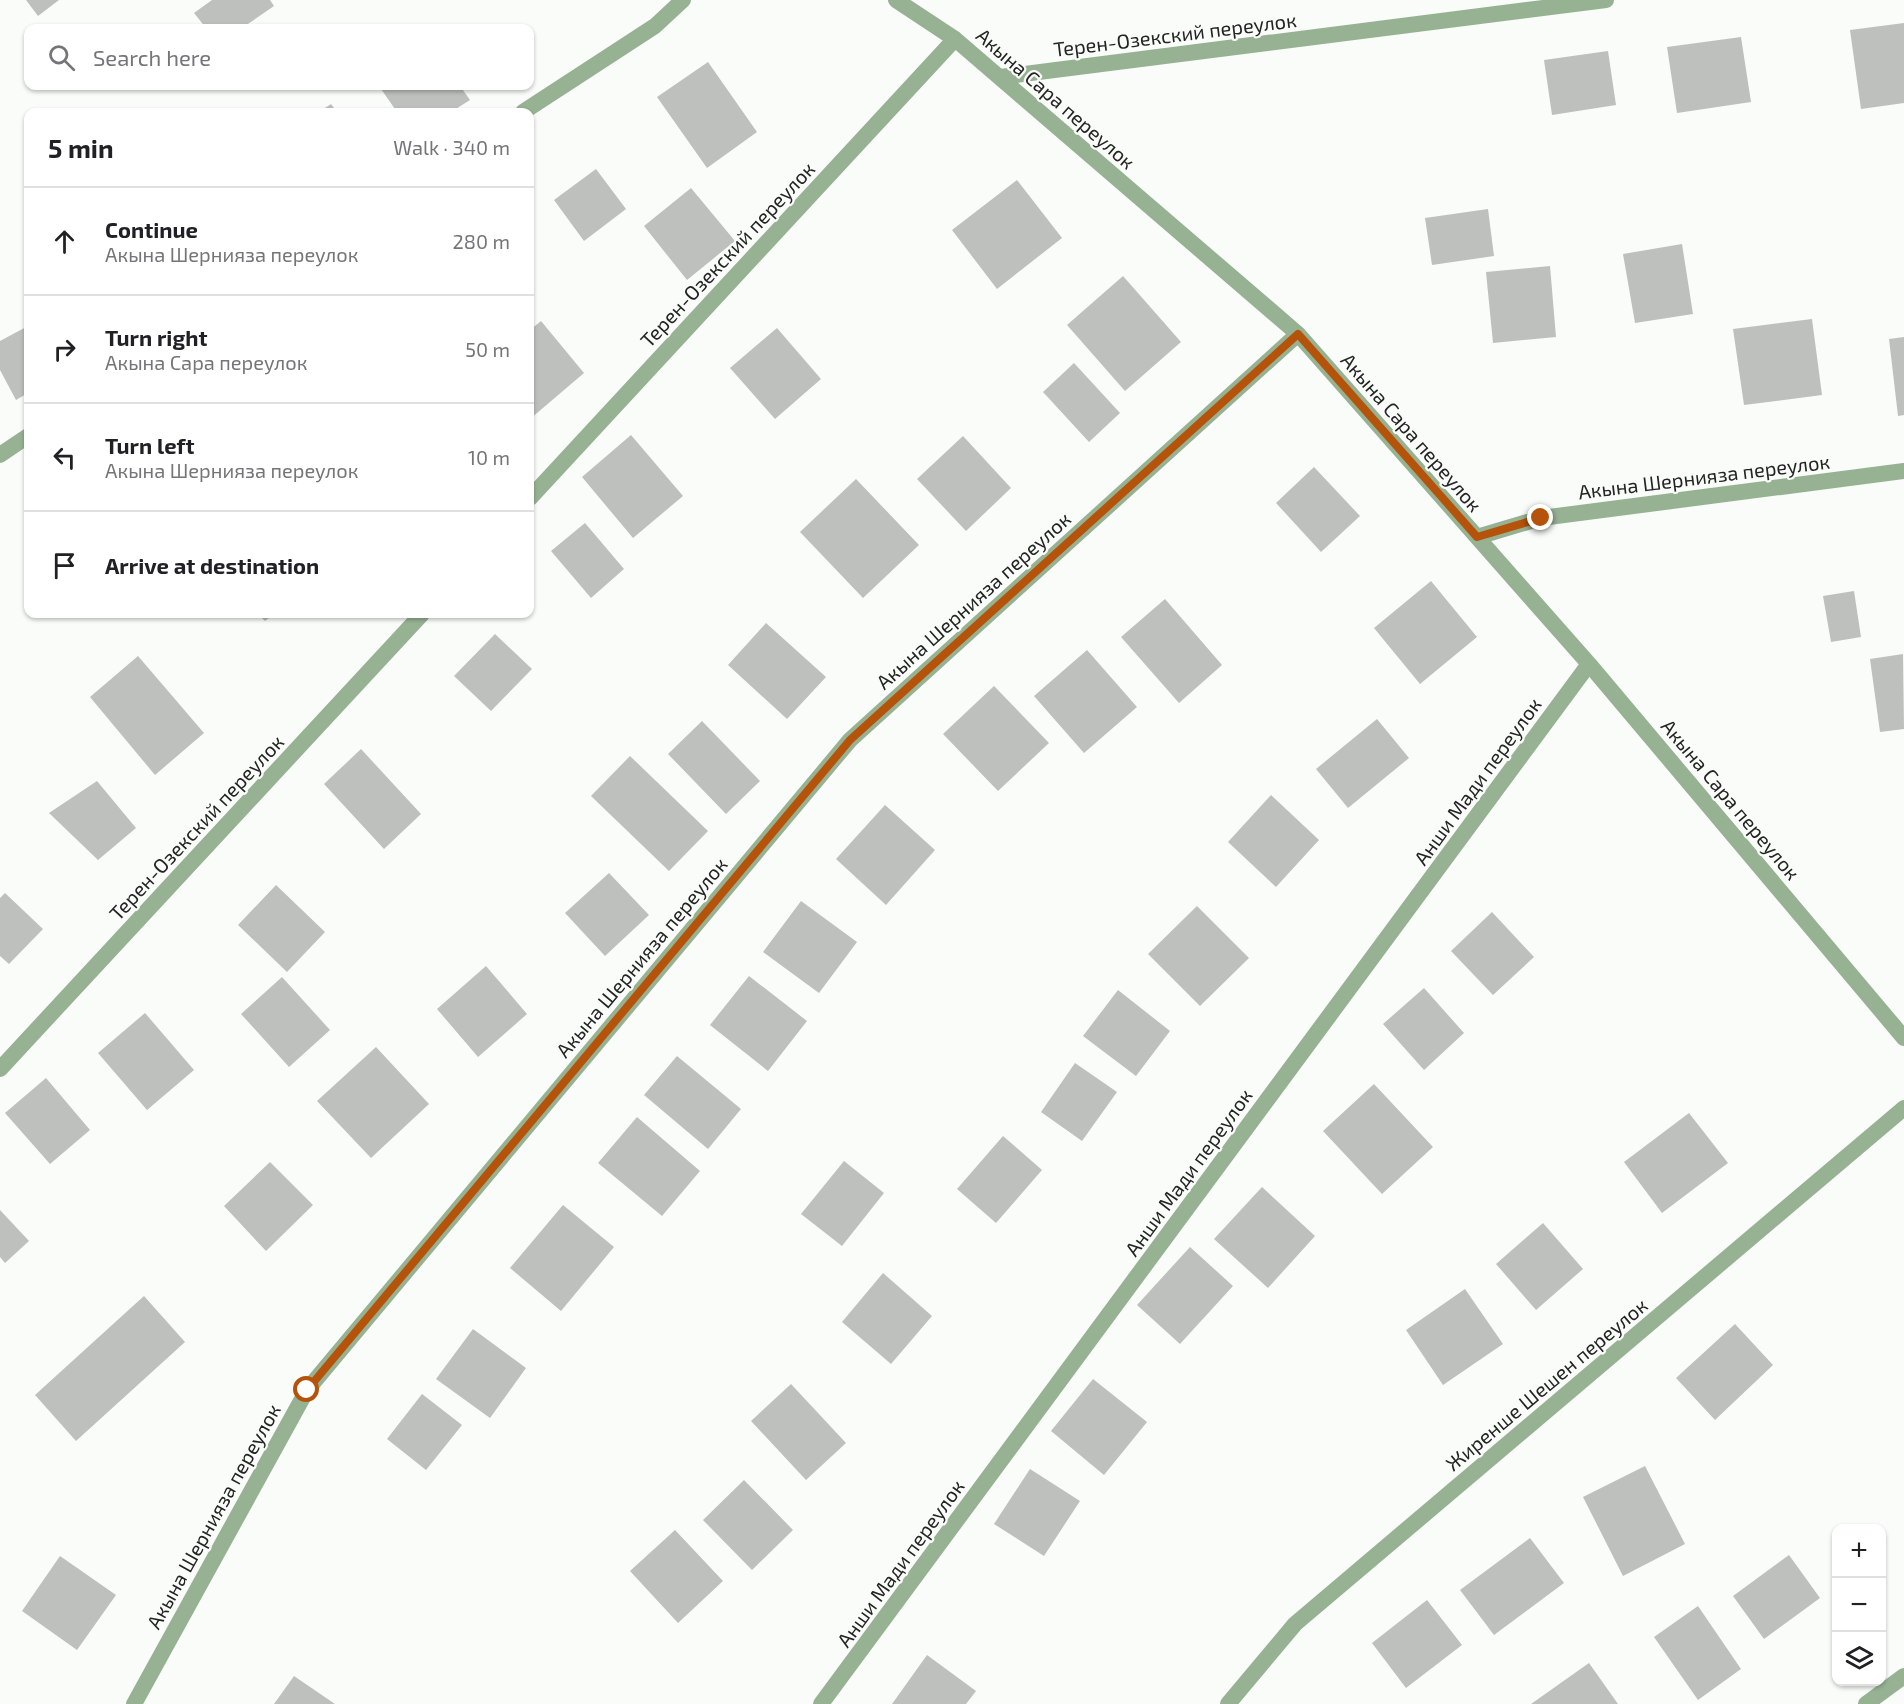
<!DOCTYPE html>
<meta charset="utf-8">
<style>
body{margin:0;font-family:"Exo 2",sans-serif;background:#f6f6f6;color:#202124}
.controls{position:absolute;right:18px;bottom:18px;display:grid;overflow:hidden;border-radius:12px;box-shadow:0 2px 4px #0004}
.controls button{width:54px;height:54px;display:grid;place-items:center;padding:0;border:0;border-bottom:2px solid #e0e0e0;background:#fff;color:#202124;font:30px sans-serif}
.stop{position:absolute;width:18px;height:18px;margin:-14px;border:4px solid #b45309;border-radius:50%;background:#fff}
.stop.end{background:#b45309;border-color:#fff;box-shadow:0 2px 6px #0008}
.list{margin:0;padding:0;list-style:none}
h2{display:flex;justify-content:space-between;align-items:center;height:78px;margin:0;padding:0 24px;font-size:26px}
h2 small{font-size:20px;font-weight:400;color:#757577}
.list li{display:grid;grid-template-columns:39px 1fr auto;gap:18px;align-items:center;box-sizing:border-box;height:108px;padding:0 24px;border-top:2px solid #e0e0e0}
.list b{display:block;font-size:22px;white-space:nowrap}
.list p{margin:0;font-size:20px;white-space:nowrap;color:#757577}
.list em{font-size:20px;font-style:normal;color:#757577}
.icon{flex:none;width:33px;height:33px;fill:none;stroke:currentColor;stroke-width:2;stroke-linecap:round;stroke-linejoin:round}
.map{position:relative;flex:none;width:1904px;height:1704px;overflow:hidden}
.search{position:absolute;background:#fff;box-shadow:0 2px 4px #0004;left:24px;top:24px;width:510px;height:66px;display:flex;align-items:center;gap:15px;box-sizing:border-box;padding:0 21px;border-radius:12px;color:#757577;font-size:22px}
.panel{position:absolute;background:#fff;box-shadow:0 2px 4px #0004;left:24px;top:108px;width:510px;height:510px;border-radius:12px}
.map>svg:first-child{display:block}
.building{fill:#bdc0bd}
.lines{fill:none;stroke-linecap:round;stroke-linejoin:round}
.minor{stroke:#97b293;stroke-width:16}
.route{stroke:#b45309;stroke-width:8}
.labels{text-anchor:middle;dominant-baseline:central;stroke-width:4.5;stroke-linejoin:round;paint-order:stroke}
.street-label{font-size:20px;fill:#232423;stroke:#f9fcf9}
</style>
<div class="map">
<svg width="1904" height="1704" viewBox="0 0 1904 1704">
<rect width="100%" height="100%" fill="#f9fcf9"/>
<!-- building -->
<path class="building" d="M26,0H59L38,16Z
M212,0H270L274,6L242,28H206L194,13Z
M1904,23V103L1861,109L1850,30Z
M1741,37L1751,102L1677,113L1667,47Z
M1608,51L1616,105L1552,115L1544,60Z
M708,62L757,132L707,168L657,97Z
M379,86H460L470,100L451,112H397Z
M331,104L337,112H319Z
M596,169L626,209L584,241L554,200Z
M1017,180L1062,238L997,289L952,230Z
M691,188L735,241L687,280L644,226Z
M1488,209L1494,256L1432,265L1425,218Z
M1682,244L1693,314L1635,323L1623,254Z
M1550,266L1556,337L1493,343L1486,272Z
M1123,276L1181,342L1125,391L1067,325Z
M1812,319L1822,395L1744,405L1733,329Z
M541,321L584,373L530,419V330Z
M28,326V393L16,400L0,370V341Z
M777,328L821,379L775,419L730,368Z
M1904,337V415L1898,416L1889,339Z
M1074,363L1120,413L1089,442L1043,392Z
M631,435L683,496L633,538L582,477Z
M963,436L1011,488L966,531L917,479Z
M1314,467L1360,516L1321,552L1276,503Z
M856,479L919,545L863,598L800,532Z
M585,523L624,569L591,598L551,551Z
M1431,581L1477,637L1420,684L1374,628Z
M1854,591L1861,637L1831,642L1823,596Z
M1165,599L1222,665L1179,703L1121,637Z
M258,614H274L265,621Z
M766,623L826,677L787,719L728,665Z
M495,634L532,669L491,711L454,676Z
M1087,650L1137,707L1084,753L1034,696Z
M1903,654L1904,729L1880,732L1870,659Z
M138,656L204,733L155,775L90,697Z
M994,686L1049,743L998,791L943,734Z
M1377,719L1409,758L1348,808L1316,769Z
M702,721L760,781L726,814L668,754Z
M361,749L421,814L384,849L324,784Z
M630,756L708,831L669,871L591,796Z
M97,781L136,828L98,860L49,813Z
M1271,795L1319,840L1276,887L1228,842Z
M885,805L935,850L886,905L836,859Z
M609,873L649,915L605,956L565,913Z
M276,885L325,932L287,972L238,925Z
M5,893L43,929L9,964L0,956V898Z
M801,901L857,942L819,993L763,952Z
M1197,906L1249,958L1200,1006L1148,954Z
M1492,912L1534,957L1493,995L1451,951Z
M486,966L527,1014L478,1057L437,1009Z
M749,976L807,1021L768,1071L710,1025Z
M282,977L330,1030L289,1067L241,1014Z
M1424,988L1464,1033L1424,1070L1383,1024Z
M1118,990L1170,1031L1136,1076L1083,1036Z
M145,1013L194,1070L147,1110L98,1053Z
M376,1047L429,1104L371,1158L317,1101Z
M677,1056L741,1109L708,1149L644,1095Z
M1075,1063L1117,1092L1082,1141L1041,1112Z
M46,1078L90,1130L50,1164L5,1113Z
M1374,1084L1433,1147L1382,1194L1323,1131Z
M1689,1113L1728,1163L1662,1213L1624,1162Z
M637,1117L700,1171L662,1216L598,1163Z
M1003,1136L1042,1170L996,1223L957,1189Z
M844,1161L884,1193L842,1246L801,1214Z
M270,1162L313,1205L266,1251L224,1206Z
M1262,1187L1315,1236L1268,1288L1214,1239Z
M563,1205L614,1247L561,1311L510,1268Z
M0,1210L29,1241L5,1263L0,1257Z
M1543,1223L1583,1269L1536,1310L1496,1264Z
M1190,1247L1233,1286L1180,1344L1137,1305Z
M883,1273L932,1316L891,1364L842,1322Z
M1465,1289L1503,1344L1443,1385L1406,1330Z
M144,1296L185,1342L76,1441L35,1395Z
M1735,1324L1773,1365L1715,1420L1676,1378Z
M473,1329L526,1368L490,1418L436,1379Z
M1093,1379L1147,1422L1104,1475L1051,1431Z
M791,1384L846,1443L806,1480L751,1421Z
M422,1394L462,1425L426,1470L387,1439Z
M1645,1466L1685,1544L1623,1576L1583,1497Z
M1030,1469L1080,1501L1044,1556L994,1524Z
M744,1480L793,1530L752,1570L703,1520Z
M675,1530L723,1581L678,1623L630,1571Z
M1530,1538L1564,1583L1494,1635L1460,1590Z
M1789,1555L1820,1598L1764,1639L1733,1596Z
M60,1556L116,1595L77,1650L22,1611Z
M1427,1600L1462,1645L1406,1688L1372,1643Z
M1698,1606L1741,1669L1698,1700L1654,1637Z
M927,1655L976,1691L966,1704H892Z
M1589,1663L1618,1704H1531Z
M294,1676L335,1704H274Z"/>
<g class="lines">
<!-- minor -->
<path class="minor" d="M896,0L955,39L1298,334L1589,664L1904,1038
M1000,77L1606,0
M523,112L655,26L683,0
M0,455L28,436
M530,498L955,39
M1477,537L1541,518L1904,471
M0,1069L422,614
M134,1704L307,1390L850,740L1298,334
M821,1704L1589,664
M1228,1704L1295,1624L1904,1108
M1866,1704L1904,1676"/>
</g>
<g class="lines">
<!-- route -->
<path class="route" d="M307,1390L850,740L1298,334L1477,537L1541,518"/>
</g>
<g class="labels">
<!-- street labels -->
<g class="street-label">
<text transform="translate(1175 34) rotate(-7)">Терен-Озекский переулок</text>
<text transform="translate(1056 98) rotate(41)">Акына Сара переулок</text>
<text transform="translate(727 254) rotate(-47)">Терен-Озекский переулок</text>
<text transform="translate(1412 432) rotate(49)">Акына Сара переулок</text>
<text transform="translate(1704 476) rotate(-7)">Акына Шернияза переулок</text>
<text transform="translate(973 600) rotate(-42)">Акына Шернияза переулок</text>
<text transform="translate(1477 781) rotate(-54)">Анши Мади переулок</text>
<text transform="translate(1731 799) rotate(50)">Акына Сара переулок</text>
<text transform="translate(196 827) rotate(-47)">Терен-Озекский переулок</text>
<text transform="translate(641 957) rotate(-50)">Акына Шернияза переулок</text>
<text transform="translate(1188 1172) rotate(-54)">Анши Мади переулок</text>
<text transform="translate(1546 1384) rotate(-40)">Жиренше Шешен переулок</text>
<text transform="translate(213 1516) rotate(-61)">Акына Шернияза переулок</text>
<text transform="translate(900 1563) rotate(-54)">Анши Мади переулок</text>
</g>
</g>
</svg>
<div class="controls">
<button>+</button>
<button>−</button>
<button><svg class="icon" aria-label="layers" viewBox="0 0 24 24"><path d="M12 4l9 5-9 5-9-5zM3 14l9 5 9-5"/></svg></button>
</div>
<div class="stop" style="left:307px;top:1390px"></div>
<div class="stop end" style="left:1541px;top:518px"></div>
<div class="search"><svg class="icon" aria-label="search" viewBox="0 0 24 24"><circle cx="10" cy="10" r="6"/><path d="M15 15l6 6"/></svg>Search here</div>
<section class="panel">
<h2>5 min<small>Walk · 340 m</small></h2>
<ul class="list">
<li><svg class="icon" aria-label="ahead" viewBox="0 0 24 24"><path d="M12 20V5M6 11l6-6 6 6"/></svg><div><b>Continue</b><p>Акына Шернияза переулок</p></div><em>280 m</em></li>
<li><svg class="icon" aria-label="right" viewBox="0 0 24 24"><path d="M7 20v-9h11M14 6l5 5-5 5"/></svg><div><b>Turn right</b><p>Акына Сара переулок</p></div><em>50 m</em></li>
<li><svg class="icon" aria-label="left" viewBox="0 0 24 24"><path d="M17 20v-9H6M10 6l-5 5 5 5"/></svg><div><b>Turn left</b><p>Акына Шернияза переулок</p></div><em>10 m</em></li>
<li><svg class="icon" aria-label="arrive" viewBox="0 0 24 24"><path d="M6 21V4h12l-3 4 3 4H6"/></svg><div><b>Arrive at destination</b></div></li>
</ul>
</section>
</div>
